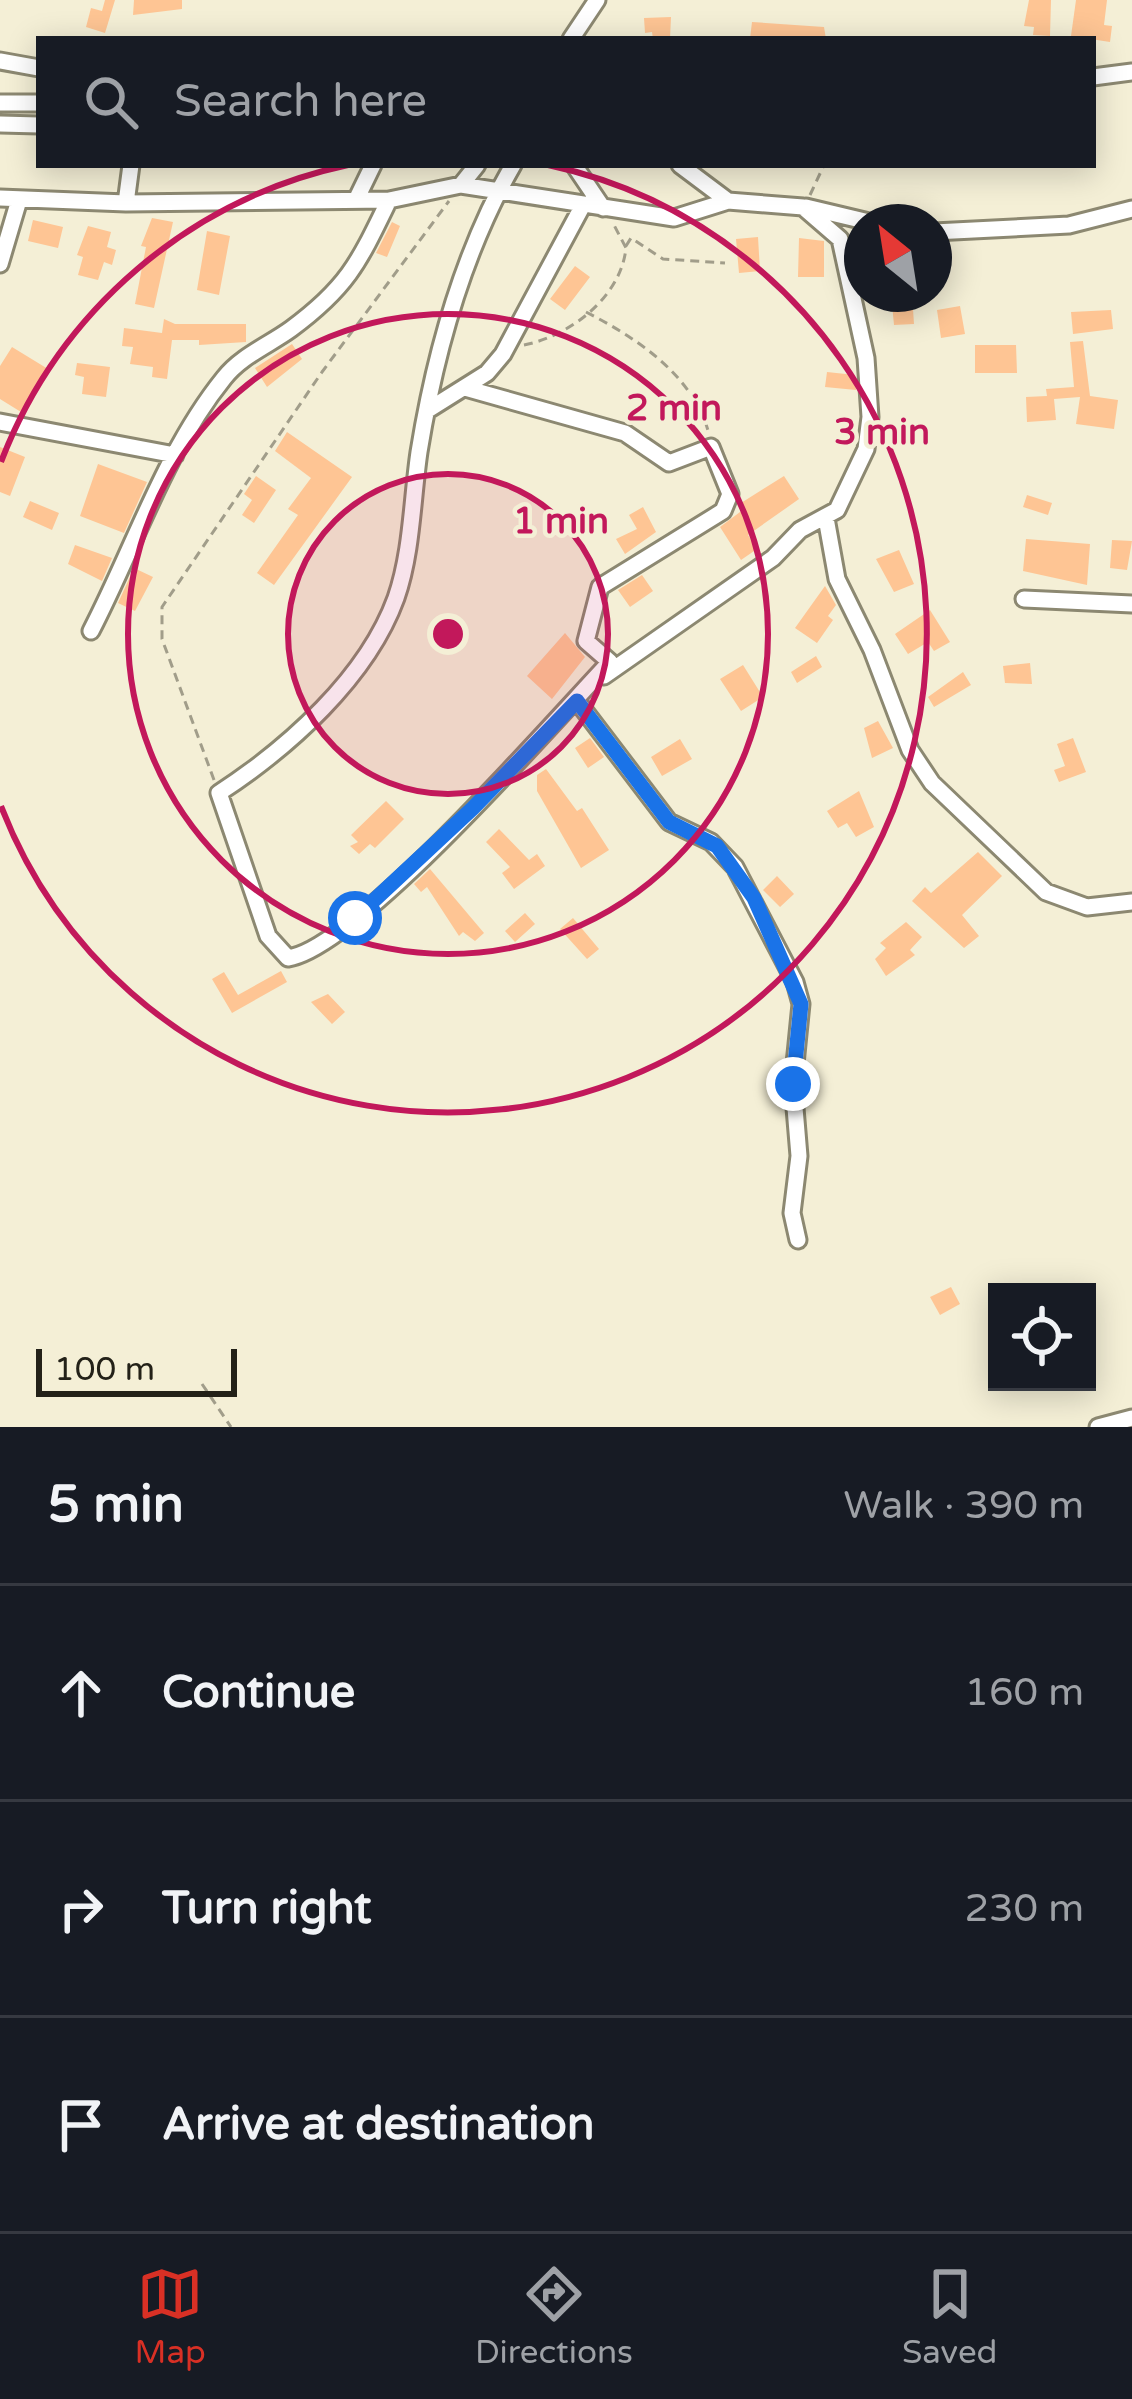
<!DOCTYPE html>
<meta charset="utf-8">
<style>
body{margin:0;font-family:"Varela Round",sans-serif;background:#242831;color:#f1f3f6}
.controls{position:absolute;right:36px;bottom:36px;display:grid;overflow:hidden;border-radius:0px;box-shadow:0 6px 30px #0003}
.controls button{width:108px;height:108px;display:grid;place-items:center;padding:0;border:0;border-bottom:3px solid #363941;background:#171b24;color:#f1f3f6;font:60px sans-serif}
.compass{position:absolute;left:844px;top:204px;width:108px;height:108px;border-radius:50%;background:#171b24;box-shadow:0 6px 30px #0003;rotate:330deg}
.scale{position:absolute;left:36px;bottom:30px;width:201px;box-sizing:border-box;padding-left:12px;border:6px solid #232118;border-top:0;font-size:33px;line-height:42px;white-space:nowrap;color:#232118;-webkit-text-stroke:9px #f4efd6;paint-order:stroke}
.stop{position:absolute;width:36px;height:36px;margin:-27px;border:9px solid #1a73e8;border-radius:50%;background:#fff}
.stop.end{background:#1a73e8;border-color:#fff;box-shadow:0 3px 12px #0008}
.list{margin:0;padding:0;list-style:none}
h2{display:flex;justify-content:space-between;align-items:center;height:156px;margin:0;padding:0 48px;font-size:51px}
h2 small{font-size:39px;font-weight:400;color:#9ea1a6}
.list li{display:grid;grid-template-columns:78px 1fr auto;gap:36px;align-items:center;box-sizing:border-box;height:216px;padding:0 48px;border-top:3px solid #363941}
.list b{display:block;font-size:45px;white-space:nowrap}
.list em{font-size:39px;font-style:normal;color:#9ea1a6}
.icon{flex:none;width:66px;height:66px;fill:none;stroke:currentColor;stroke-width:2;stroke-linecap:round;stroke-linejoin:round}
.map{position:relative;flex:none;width:1132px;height:1427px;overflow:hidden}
.search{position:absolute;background:#171b24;box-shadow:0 6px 30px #0003;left:36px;right:36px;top:36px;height:132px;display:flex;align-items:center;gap:30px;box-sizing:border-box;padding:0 42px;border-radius:0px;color:#9ea1a6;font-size:45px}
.sheet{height:804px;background:#171b24}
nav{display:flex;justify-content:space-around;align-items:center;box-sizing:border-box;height:168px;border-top:3px solid #363941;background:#171b24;font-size:33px;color:#9ea1a6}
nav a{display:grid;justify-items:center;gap:6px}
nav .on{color:#d93025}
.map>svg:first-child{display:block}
.building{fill:#fec594}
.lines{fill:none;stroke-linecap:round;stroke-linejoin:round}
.minor-casing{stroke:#8c8871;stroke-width:21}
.path{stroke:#a19d8a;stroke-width:3;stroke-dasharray:9 6;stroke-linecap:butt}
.minor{stroke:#fff;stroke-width:15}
.route{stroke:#1a73e8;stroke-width:15}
.ring{fill:none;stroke:#c2185b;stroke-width:6}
.centre{fill:#c2185b;stroke:#f4efd6;stroke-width:6}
.ring-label{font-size:36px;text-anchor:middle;font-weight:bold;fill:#c2185b;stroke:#f4efd6;stroke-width:9;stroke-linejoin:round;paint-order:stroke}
</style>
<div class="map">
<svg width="1132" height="1427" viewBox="0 0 1132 1427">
<rect width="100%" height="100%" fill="#f4efd6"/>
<!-- building -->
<path class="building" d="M105,0H115L105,33L86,27L91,8L102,11Z
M134,0H182V9L133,15Z
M1029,0H1051L1050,36L1033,35L1034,27L1024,26Z
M1076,0H1107L1104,25L1112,26L1110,42L1071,36Z
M671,17L670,39H653L652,32L645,33L644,18Z
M752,22L824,27L826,39H750Z
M152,218L173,222L154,308L135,304L146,247L141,246Z
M33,220L63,227L58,248L28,241Z
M392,222L400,226L387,257L376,253Z
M88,226L111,232L107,247L116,250L112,265L104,262L98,280L78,275L83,257L77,255Z
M207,231L230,236L219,295L197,290Z
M758,237L760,271L739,273L736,239Z
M799,238L824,241V277H798Z
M575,266L590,277L565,310L550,299Z
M891,294H912L914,324L894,325Z
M960,306L965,334L941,338L937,310Z
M1111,310L1113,329L1073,334L1071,312Z
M164,319L175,324H246V342L199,345V340H172L167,379L152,377L153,367L130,364L133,347L122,346L124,328L162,333Z
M1083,341L1090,396L1118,400L1114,429L1076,424L1080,397L1054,399L1056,420L1027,422L1026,397L1047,396L1046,389L1074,387L1070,342Z
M292,344L302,359L267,387L255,368Z
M975,345H1016L1017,373H975Z
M12,347L48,369L21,412L0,399V366Z
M77,363L110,367L106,397L82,394L84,377L75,375Z
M827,372L855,375L856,390L825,387Z
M287,432L352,477L274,585L257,573L298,515L288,509L311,478L275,451Z
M0,447L25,457L10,496L0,492Z
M98,464L147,482L124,533L80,516Z
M256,476L276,490L254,523L242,515L252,500L244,494Z
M784,476L799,499L748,535L757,549L741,560L720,527L744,509L741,503Z
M1027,495L1052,503L1048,515L1023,507Z
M30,501L59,513L52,530L23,517Z
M643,507L656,532L625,554L616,539L637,529L629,515Z
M1026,539L1090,544L1087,585L1023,571Z
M1112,540L1132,541L1127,570L1110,568Z
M75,545L112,558L102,581L68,564Z
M899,550L914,584L894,592L876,559Z
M134,568L153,577L135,611L118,603Z
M642,575L653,591L630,607L618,590Z
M825,586L836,605L828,616L833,620L817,643L795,628Z
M930,610L950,642L934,651L928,642L908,654L895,634Z
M565,633L585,657L552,699L527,676Z
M816,656L822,667L797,683L791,672Z
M1030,663L1032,684L1005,683L1003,666Z
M743,665L763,697L741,711L720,679Z
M963,672L971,685L934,707L928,697Z
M878,721L893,748L872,758L864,728Z
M590,738L604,757L588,768L575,748Z
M1073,738L1086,772L1059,782L1054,770L1065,766L1057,744Z
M680,739L692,759L662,776L651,757Z
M546,769L577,811L582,808L609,850L581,868L537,791V775Z
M859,791L874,827L856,837L847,823L838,828L827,811Z
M386,801L404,819L375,848L370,844L359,854L350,846L358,842L351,835Z
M499,829L529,860L537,854L545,866L514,889L502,873L510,867L486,842Z
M978,852L1002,876L962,915L979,936L964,948L912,901L925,887L931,893Z
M430,869L484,933L475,941L463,932L459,936L427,887L421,892L414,884Z
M777,876L794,894L780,907L763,890Z
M525,913L535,924L515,942L505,931Z
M573,918L599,949L587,959L560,929Z
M906,922L922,937L910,950L915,955L886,976L875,959L886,948L880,943Z
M281,971L287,982L232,1013L212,979L224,972L238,995Z
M328,994L345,1012L332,1024L311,1002Z
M951,1287L960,1304L940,1315L930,1297Z"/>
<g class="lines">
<!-- minor casing -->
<g class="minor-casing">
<path id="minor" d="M571,39L597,0
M0,61L39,68
M1093,77L1132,72
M0,103H39
M0,124L39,125
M131,165L126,203L389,200L461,185L674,218L728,201
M574,165L603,208
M461,185L477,165
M0,198L126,203
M356,200L373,165
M806,207L869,222
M934,232L1069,225L1132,209
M0,264L19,200
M465,388L625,433L669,463L711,447L730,494L723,511L600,587L586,641L610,662C554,721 357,948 288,958L268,936L219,793C288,748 367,678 396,598C412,552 412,500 419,452C435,353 463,252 513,165
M428,410L487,373L503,354L583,205
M0,422L175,455
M826,518L837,579L872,650L910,750L932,783L1046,892L1087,907L1132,902
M1024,599L1132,604
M91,631C134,548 165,451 224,378C241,356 269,345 291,329C348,287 359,262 389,200
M604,676L773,558L800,530L837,510L866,449L870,417L866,358L840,239L803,207L728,201L680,165
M577,701L669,822L711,842L735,867L795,982L801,1004L793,1084L799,1156L792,1213L798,1240
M1098,1427L1132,1418"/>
</g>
<!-- path -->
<path class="path" d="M810,195L824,165
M626,246L631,238L663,259L725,263
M586,312C637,338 694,376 709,434
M524,345C570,336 621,297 626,248L614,225
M214,780L162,639V607L322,372L449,201
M202,1384L231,1427"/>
<!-- minor -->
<use href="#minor" class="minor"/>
</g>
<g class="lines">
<!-- route -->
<path class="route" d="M355,918L473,808L577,701L669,822L717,846L754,898L801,1004L793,1084"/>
</g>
<!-- distance rings -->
<circle cx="448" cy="634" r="160" fill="#c2185b" fill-opacity=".12"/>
<g class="ring">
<circle cx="448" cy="634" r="160"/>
<circle cx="448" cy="634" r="320"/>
<path d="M1 462A479 479 0 0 1 348 165M548 165A479 479 0 1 1 1 806"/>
</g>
<circle cx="448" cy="634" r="18" class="centre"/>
<g class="ring-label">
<text x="674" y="420">2 min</text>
<text x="882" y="444">3 min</text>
<text x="561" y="533">1 min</text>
</g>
</svg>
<div class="controls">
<button><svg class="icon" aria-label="locate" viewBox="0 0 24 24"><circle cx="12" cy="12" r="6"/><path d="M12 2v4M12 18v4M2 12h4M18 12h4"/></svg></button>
</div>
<svg class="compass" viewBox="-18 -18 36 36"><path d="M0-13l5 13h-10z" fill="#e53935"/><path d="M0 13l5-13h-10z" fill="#9ea1a6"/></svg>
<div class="scale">100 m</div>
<div class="stop" style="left:355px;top:918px"></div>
<div class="stop end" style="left:793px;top:1084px"></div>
<div class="search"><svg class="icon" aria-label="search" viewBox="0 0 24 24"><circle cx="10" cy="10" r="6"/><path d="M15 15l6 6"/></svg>Search here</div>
</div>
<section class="sheet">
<h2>5 min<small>Walk · 390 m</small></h2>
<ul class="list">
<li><svg class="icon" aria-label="ahead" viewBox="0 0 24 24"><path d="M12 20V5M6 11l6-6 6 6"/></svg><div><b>Continue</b></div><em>160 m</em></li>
<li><svg class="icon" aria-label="right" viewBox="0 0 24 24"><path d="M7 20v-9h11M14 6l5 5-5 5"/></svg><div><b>Turn right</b></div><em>230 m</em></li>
<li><svg class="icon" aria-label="arrive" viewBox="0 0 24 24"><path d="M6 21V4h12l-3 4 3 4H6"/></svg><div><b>Arrive at destination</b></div></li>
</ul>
</section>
<nav>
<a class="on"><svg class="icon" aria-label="map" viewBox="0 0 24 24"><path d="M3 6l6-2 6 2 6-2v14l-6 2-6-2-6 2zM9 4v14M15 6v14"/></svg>Map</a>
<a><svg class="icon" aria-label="directions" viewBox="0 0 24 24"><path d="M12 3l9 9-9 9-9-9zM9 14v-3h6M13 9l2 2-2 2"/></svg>Directions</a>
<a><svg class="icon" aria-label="saved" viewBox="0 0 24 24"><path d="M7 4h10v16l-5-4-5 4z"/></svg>Saved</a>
</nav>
